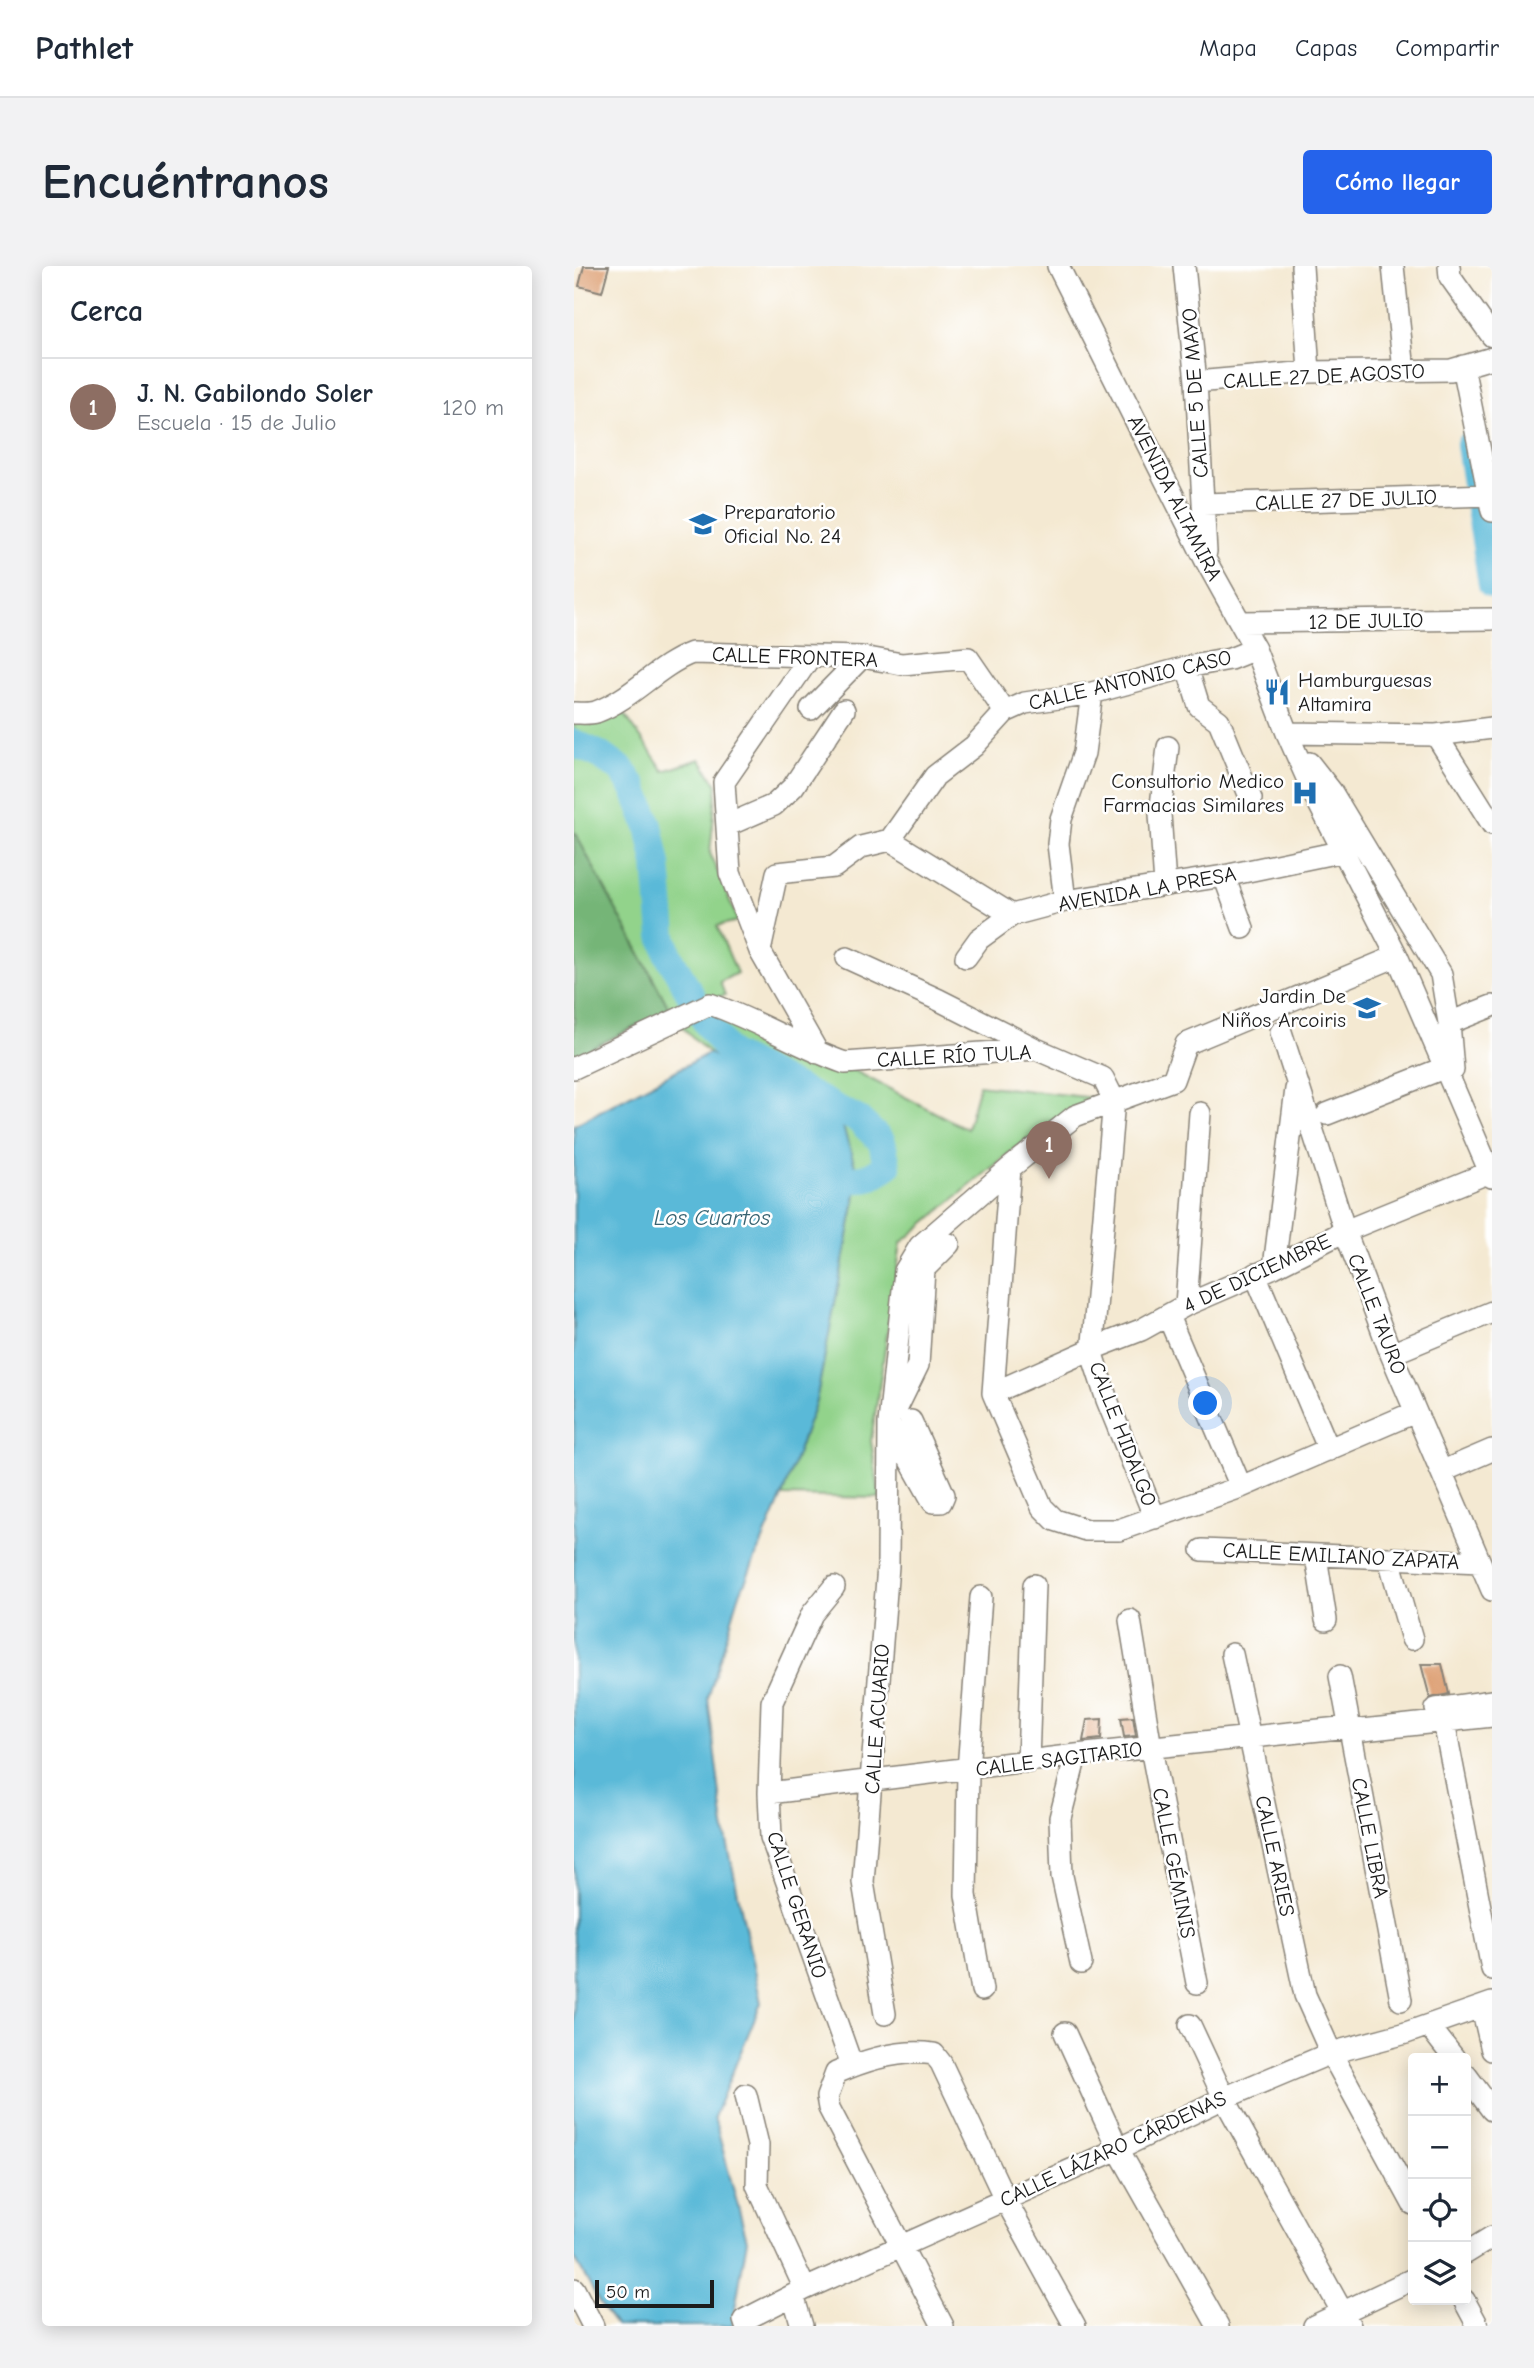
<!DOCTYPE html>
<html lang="es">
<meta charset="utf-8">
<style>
body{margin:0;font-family:"Comic Neue",sans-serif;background:#f2f2f3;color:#1f2937}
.controls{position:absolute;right:21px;bottom:21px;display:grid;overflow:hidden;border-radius:7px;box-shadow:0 4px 18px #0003}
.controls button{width:63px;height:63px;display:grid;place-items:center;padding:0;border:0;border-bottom:2px solid #e0e1e3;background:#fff;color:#1f2937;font:35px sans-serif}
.scale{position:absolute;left:21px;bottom:18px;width:119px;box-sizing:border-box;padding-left:7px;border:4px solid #1c1c1c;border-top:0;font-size:19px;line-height:24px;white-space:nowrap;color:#1c1c1c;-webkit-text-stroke:5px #fff;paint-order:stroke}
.you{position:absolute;left:632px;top:1138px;width:24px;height:24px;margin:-18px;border:5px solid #fff;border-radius:50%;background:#1a73e8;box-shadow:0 0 0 10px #1a73e833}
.badge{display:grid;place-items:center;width:46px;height:46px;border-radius:50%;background:#2563eb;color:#fff;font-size:23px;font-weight:700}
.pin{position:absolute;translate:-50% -58px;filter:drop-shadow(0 2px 4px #0008)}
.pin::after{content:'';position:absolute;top:37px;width:24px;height:21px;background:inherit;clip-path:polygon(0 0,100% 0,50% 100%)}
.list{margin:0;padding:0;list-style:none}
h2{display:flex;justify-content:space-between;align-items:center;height:91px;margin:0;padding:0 28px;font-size:30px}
h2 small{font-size:23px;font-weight:400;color:#747a83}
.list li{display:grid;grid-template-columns:46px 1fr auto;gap:21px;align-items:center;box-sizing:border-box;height:98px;padding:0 28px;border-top:2px solid #e0e1e3}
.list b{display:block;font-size:26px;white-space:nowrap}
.list p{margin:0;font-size:23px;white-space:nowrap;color:#747a83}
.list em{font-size:23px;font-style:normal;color:#747a83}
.icon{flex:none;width:38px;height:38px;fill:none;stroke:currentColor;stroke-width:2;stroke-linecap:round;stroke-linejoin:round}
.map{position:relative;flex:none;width:918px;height:2060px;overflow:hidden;border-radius:7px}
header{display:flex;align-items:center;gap:42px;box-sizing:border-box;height:98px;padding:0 35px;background:#fff;border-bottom:2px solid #e0e1e3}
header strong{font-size:33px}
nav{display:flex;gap:38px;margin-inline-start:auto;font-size:24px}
.intro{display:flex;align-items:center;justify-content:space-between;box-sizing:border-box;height:168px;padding:0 42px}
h1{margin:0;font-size:49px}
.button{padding:18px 32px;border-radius:7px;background:#2563eb;color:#fff;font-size:24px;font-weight:700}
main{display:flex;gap:42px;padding:0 42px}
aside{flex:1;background:#fff;border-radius:7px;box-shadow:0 4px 18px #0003}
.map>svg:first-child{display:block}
.green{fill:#92d38b;stroke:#577854;stroke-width:2}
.forest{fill:#75b577;stroke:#48684a;stroke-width:2}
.water{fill:#5ab9d8;stroke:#3b6a7a;stroke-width:2}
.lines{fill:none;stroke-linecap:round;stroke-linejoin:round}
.river{stroke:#5ab9d8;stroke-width:28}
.building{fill:#dd9f72}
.minor-casing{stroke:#888277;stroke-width:24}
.minor{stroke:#fff;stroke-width:21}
.labels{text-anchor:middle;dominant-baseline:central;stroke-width:5;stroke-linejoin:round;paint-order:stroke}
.street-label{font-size:21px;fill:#1c1c1c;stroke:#fff}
.poi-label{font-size:21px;fill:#1c1c1c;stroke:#fff;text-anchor:start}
.water-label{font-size:23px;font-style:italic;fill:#386371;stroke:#fff}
</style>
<header>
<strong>Pathlet</strong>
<nav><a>Mapa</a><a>Capas</a><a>Compartir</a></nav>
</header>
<div class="intro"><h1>Encuéntranos</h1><a class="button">Cómo llegar</a></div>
<main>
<aside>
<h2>Cerca<small></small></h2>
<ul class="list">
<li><span class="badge" style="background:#8d6e63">1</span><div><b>J. N. Gabilondo Soler</b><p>Escuela · 15 de Julio</p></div><em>120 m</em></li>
</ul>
</aside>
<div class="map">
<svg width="918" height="2060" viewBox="0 0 918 2060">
<rect width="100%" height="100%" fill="#fff"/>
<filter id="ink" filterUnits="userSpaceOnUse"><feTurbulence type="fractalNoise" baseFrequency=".0143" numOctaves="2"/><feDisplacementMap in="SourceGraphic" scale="14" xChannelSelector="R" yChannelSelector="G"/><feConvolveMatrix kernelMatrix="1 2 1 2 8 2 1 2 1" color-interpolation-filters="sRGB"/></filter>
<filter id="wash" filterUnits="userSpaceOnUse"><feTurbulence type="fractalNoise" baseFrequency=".00686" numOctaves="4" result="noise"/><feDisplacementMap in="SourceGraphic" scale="28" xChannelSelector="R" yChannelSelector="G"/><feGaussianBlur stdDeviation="1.57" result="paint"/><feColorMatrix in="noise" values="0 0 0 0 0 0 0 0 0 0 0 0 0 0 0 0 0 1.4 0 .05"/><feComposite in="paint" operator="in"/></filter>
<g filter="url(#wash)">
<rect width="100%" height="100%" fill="#f4e9d2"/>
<!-- green -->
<path class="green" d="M0,439L49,446L90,505L126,493L143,519L136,587L164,655L143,660L163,707L146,716L151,729L133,734L281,805L393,863L405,819L529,833L492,848L440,883L327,977L297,1175L306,1232L208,1230L242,1135L285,913L225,830L164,805L135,787L101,754L52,661L0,664Z"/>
<!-- forest -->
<path class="forest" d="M0,565L96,744L0,791Z"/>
<!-- water -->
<path class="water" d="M135,787C177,812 223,829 266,851L285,913L242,1135L208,1230L165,1330L134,1432L150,1561L187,1737L140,1851L173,1974L158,2060H42L29,2043L0,1991V859Z"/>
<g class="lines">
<!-- river -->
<path class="river" d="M896,179L918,318
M0,477L24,488L47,503L60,522L75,560L83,598L89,670L95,690L132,756L156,788L285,854L308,876L313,900L298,910L285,913"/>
</g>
<g id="blocks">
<!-- building -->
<path class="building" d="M10,0H35L28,26L5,20Z
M847,1398H868L875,1428L856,1432Z
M559,1451L562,1470L550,1471L547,1452Z
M528,1453L527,1473L509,1475L513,1454Z"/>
</g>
</g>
<g filter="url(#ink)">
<use href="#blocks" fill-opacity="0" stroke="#888277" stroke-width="2"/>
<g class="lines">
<!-- minor casing -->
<g class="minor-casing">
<path id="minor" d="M484,0L632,295L681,383L713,467L741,530L823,690L918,911
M610,0L622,116L632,286
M728,0L735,106
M819,0L830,105
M875,0L876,11L918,70
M889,100L918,245
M622,116L735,106L877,104L918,92
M629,238L915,229
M667,356L918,353
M236,391L150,516L156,607L186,685L244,787
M613,401L625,440L645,455L677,533
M237,443L288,391
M0,447C7,447 16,448 22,446C58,433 83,400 118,387L288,391L328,398L394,392L431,446
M713,467L862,469L918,462
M862,469L918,558
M735,497L757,525L867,708L875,757L879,804
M154,559L200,539L219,521L270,444
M316,574L438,649
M650,610L669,662
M591,619L586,548L594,481
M491,635L484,578L487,553L510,487L518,427
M186,685L203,607L260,601L287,581L316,574L361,510L400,480L431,446L451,437L518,427L613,401L656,393L681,383
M392,691L405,673L438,649L491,635L650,610L770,585
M273,692L365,734L462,783L529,812L540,834
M875,757L918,740
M707,766L771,965L817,1088L918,1324
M0,802L136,738C183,754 225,781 271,797L462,783
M540,834L518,1088L533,1134L581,1252
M753,848L872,801
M436,902L419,1127L468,1241L481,1254L512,1264H545L667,1221L841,1146
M700,1001L722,823
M681,1008L755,1184
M612,1039L626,847
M594,1050L667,1221
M817,1088L918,1046
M419,1127L518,1083L567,1064L612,1039L700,1001L771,965L916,906
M321,1146L344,1099L350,1003L375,978
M316,1159L359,1236H367L370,1229L337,1155
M869,1205L918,1184
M628,1284L906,1296
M742,1290L752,1354
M815,1293L838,1373
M260,1321L238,1348L198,1436L195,1527L197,1571L278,1800
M407,1331L394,1504L392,1629L408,1724
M556,1354L577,1482L623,1717
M658,1388L731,1729L757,1787L839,1938
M766,1410L827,1734
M862,1443L918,1435
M870,1456L918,1703
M502,1489L486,1552L488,1610L507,1697
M454,1496L460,1319
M195,1527L502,1489L775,1461L789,1464L918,1450
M908,1741L918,1784
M311,1748L289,1616L314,1300L315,1157L331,1005L346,980L436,902L501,850L599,814L612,778L823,690
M616,1759L650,1832L776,2060
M855,1760L880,1792
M491,1767L544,1883L644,2060
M892,1809L918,1844
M172,1829L184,1879L183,1919L231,2023
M892,1987L918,1971
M0,2023L19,2060
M219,2029L228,2060
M890,2034L904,2060
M172,2060L170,2054L231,2023L544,1883L650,1832L757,1787L832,1767L918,1737
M369,2060L255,1842L253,1831L262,1807C291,1794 328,1783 360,1788L367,1797L431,1933L501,2060
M740,2060L839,2013"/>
</g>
<!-- minor -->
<use href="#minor" class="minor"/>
</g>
</g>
<!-- icons -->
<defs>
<g id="school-bare" transform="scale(2.1)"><path d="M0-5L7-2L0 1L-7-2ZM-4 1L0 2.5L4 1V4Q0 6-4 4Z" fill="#1f6fb2" stroke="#fff" stroke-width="2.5" paint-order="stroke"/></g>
<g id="restaurant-bare" transform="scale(2.1)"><path d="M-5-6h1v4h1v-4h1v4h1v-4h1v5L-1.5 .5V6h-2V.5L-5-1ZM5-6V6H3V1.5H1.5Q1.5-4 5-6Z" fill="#1f6fb2" stroke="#fff" stroke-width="2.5" paint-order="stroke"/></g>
<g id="hospital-bare" transform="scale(2.1)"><path d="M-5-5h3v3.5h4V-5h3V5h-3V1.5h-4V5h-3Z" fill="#1f6fb2" stroke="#fff" stroke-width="2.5" paint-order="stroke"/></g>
</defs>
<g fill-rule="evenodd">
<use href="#school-bare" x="129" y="258"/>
<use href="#restaurant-bare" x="703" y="426"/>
<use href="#hospital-bare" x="731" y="527"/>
<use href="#school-bare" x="793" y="742"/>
</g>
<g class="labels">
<!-- street labels -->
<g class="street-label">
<text transform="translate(750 110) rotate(-3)">CALLE 27 DE AGOSTO</text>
<text transform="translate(621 127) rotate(-94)">CALLE 5 DE MAYO</text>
<text transform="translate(601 232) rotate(63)">AVENIDA ALTAMIRA</text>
<text transform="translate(772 234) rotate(-2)">CALLE 27 DE JULIO</text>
<text transform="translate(792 355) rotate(-1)">12 DE JULIO</text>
<text transform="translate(221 391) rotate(2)">CALLE FRONTERA</text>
<text transform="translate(556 414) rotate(-13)">CALLE ANTONIO CASO</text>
<text transform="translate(573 623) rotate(-10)">AVENIDA LA PRESA</text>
<text transform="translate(380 790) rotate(-3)">CALLE RÍO TULA</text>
<text transform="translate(683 1007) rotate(-25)">4 DE DICIEMBRE</text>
<text transform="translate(803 1048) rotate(69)">CALLE TAURO</text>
<text transform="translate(549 1168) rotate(69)">CALLE HIDALGO</text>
<text transform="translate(767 1290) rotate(3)">CALLE EMILIANO ZAPATA</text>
<text transform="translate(303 1453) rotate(-86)">CALLE ACUARIO</text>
<text transform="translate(485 1493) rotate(-7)">CALLE SAGITARIO</text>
<text transform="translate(796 1572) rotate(79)">CALLE LIBRA</text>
<text transform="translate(701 1590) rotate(78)">CALLE ARIES</text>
<text transform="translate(600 1597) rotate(79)">CALLE GÉMINIS</text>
<text transform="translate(223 1639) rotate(72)">CALLE GERANIO</text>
<text transform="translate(539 1883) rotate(-25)">CALLE LÁZARO CÁRDENAS</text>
</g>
<!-- poi labels -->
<g class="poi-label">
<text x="150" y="246">Preparatorio<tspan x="150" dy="24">Oficial No. 24</tspan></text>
<text x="724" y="414">Hamburguesas<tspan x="724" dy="24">Altamira</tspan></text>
<text x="710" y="515" text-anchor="end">Consultorio Medico<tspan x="710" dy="24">Farmacias Similares</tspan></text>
<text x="772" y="730" text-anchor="end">Jardin De<tspan x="772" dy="24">Niños Arcoiris</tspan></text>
</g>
<!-- water labels -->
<g class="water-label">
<text x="138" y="951">Los Cuartos</text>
</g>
</g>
</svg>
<div class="controls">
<button>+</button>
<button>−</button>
<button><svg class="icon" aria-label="locate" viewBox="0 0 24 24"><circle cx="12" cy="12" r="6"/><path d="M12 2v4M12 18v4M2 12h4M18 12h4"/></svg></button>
<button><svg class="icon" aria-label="layers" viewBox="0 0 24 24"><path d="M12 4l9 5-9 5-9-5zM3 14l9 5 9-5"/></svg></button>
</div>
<div class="scale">50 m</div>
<div class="you"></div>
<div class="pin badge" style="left:475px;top:913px;background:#8d6e63">1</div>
</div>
</main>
